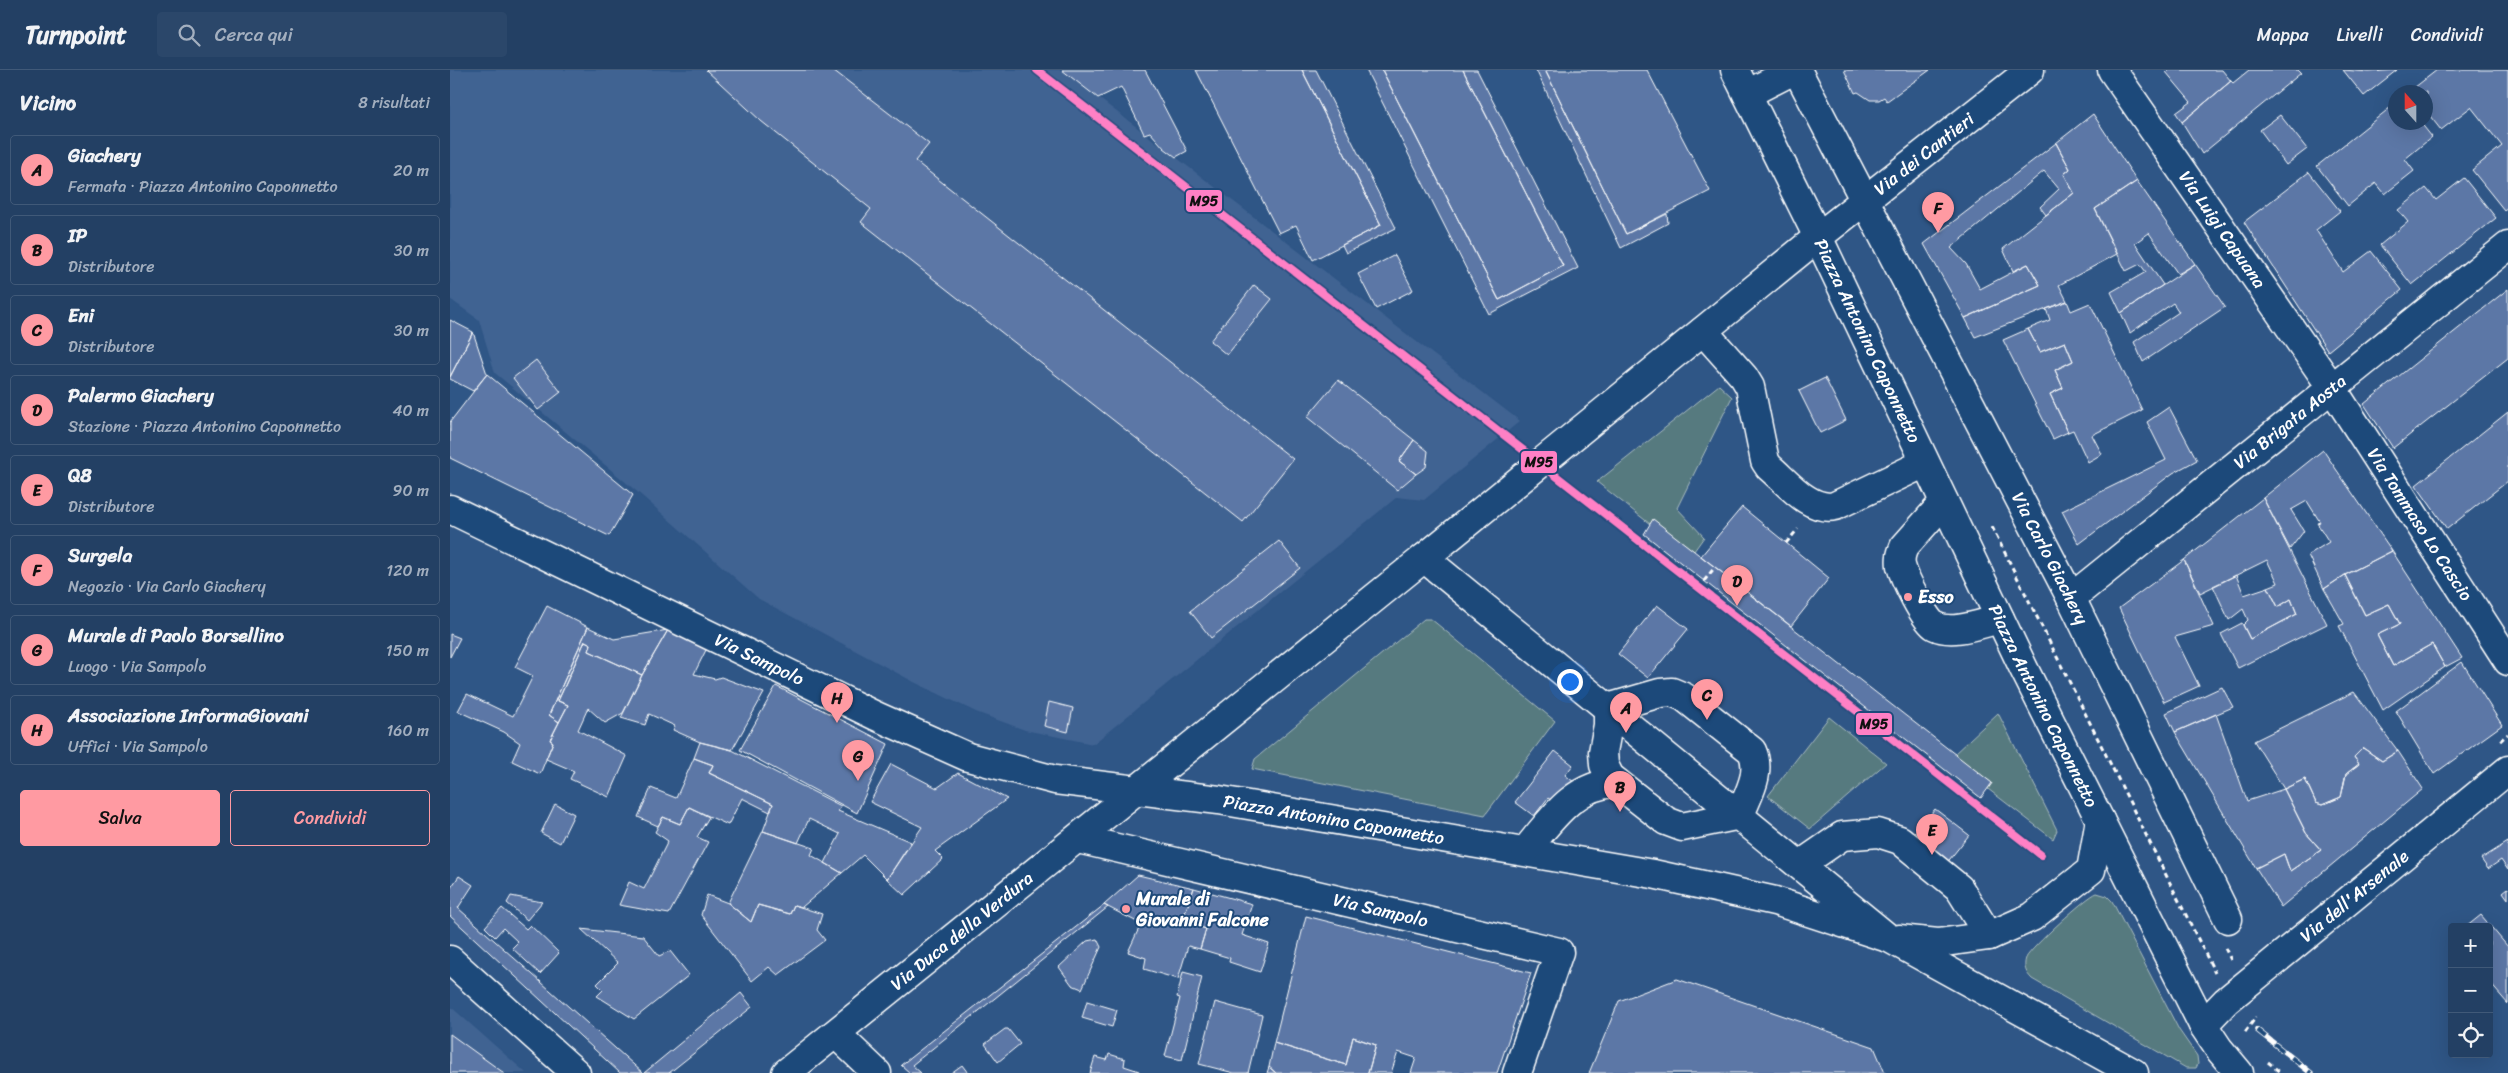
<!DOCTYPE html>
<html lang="it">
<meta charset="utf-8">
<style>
body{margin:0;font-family:Sriracha,sans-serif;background:#2b476a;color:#f1f3f6}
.controls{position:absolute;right:15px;bottom:15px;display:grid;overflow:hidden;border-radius:5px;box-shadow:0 5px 20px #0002}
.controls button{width:45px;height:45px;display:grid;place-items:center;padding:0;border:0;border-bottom:1px solid #405978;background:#234064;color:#f1f3f6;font:25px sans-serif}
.compass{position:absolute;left:1938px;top:15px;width:45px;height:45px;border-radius:50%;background:#234064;box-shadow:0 5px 20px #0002;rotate:339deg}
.you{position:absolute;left:1119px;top:611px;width:18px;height:18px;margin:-12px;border:4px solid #fff;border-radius:50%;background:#1a73e8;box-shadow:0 0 0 8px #1a73e833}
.badge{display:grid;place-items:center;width:32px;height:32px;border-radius:50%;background:#ff9aa2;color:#111;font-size:16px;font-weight:700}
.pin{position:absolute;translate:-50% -41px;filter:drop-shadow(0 1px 2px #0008)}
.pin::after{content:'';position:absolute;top:26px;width:18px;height:15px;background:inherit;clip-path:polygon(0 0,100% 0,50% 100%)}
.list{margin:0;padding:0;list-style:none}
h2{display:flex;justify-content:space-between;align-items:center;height:65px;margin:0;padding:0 20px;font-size:21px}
h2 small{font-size:16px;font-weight:400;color:#a3afbf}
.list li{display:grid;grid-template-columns:32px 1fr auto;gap:15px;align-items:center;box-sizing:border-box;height:70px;margin:0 10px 10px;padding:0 10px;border:1px solid #405978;border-radius:5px}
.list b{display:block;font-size:19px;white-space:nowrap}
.list p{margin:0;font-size:16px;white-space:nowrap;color:#a3afbf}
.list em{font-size:16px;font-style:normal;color:#a3afbf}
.actions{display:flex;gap:10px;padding:15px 20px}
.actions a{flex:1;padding:11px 0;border:1px solid #ff9aa2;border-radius:5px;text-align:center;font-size:18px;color:#ff9aa2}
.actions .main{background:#ff9aa2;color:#111}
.icon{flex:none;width:28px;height:28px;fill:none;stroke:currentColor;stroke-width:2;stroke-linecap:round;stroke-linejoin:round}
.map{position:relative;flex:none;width:2058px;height:1003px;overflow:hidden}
header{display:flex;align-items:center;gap:30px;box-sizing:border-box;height:70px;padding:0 25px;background:#234064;border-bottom:1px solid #405978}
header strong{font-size:24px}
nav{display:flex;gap:28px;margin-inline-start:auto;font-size:18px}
.search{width:350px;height:45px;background:#2b476a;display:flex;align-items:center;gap:12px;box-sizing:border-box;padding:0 18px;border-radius:5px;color:#a3afbf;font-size:19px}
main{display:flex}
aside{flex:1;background:#234064}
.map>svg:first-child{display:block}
.built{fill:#406392}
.green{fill:#567a7f;stroke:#aabcbf}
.building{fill:#5b77a6;stroke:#fff}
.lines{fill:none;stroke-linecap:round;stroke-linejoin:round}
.minor-casing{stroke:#fff;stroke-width:31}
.major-casing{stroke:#fff;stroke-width:31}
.path{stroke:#fff;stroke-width:3;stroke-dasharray:5 4;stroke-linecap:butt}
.minor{stroke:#1f4a7a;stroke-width:28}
.major{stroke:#1f4a7a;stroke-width:28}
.rail-casing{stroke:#fff;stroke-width:5.5}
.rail{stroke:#1f4a7a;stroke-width:4;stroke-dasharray:11;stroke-linecap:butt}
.rail-1-casing{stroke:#1f4a7a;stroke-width:11}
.rail-1{stroke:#ff80c5;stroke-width:8}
.poi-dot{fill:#ff9aa2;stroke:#1f4a7a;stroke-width:2}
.labels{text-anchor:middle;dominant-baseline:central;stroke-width:4;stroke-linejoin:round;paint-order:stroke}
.street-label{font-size:18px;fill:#fff;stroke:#1f4a7a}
.poi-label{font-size:18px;font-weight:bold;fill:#fff;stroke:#1f4a7a;text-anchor:start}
.line-badge{stroke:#1f4a7a;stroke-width:2}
.pale-badge-label{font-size:14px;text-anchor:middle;font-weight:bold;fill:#111}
</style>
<header>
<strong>Turnpoint</strong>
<div class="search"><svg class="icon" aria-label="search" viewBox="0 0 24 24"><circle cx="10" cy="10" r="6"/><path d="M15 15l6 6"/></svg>Cerca qui</div>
<nav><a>Mappa</a><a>Livelli</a><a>Condividi</a></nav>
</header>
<main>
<aside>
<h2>Vicino<small>8 risultati</small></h2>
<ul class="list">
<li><span class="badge">A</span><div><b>Giachery</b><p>Fermata · Piazza Antonino Caponnetto</p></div><em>20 m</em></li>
<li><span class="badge">B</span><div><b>IP</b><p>Distributore</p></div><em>30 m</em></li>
<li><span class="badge">C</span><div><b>Eni</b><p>Distributore</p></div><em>30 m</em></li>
<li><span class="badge">D</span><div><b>Palermo Giachery</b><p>Stazione · Piazza Antonino Caponnetto</p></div><em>40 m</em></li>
<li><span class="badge">E</span><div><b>Q8</b><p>Distributore</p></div><em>90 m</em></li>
<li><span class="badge">F</span><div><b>Surgela</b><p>Negozio · Via Carlo Giachery</p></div><em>120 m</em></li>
<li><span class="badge">G</span><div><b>Murale di Paolo Borsellino</b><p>Luogo · Via Sampolo</p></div><em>150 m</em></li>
<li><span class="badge">H</span><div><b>Associazione InformaGiovani</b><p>Uffici · Via Sampolo</p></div><em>160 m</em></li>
</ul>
<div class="actions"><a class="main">Salva</a><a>Condividi</a></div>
</aside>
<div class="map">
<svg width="2058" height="1003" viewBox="0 0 2058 1003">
<rect width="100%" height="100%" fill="#2f5686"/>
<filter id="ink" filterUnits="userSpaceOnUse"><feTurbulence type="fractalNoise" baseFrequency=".02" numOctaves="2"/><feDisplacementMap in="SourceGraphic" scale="10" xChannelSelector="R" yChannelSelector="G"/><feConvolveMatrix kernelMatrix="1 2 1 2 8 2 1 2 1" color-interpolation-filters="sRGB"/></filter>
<g filter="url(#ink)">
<!-- built -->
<path class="built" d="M0,0H612L1070,351L974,430L947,427L643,674L575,660L526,642L464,612L309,529L191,425L45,303L29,250L0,229Z
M0,936L76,1003H0Z"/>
<!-- green -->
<path class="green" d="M1269,315L1282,327L1227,438L1254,467L1244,481L1203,450L1200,454L1147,412Z
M974,549H981L1105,651L1035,745L802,699L805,689Z
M1548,643L1607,760L1603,769L1538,719L1542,713L1504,684Z
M1379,647L1436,693L1360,759L1318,726Z
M1647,823L1657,826L1662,831L1729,960L1747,986L1748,994L1746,998H1736L1582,909C1576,903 1573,897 1576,888C1580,879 1637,826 1647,823Z"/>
<!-- building -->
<path class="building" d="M256,0H383L479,74L465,91L843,389L793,452L411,152L421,139L311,51Z
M612,0H695L737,81L726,87L714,78L700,62L694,64L671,17L648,28Z
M746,0H852L931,155L863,190L846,155L829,163Z
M852,0H866L946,158L896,183L892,175L931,155Z
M916,0H932L1049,230L1113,196L1013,0H1027L1128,198L1039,244Z
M932,0H1013L1113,196L1049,230Z
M1086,0H1095L1176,164L1217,144L1218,153L1171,178Z
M1095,0H1197L1260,121L1176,164Z
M1394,0H1480L1437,31L1434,27L1429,30H1420L1408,22L1405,23Z
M1719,0H1772L1781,11L1732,52L1726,43L1741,32L1716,2Z
M1799,0H1848L1851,3L1752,84L1732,52L1781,11L1783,13Z
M1893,0L1919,2L1947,0L1914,26Z
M1987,0H2058V137L2054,140L2022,100L2052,76L2021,37L1991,60L1976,41V22L1960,21Z
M1946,33V52H1970L1982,67L1955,89L1964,101L1935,124L1926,113L1898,136L1867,96Z
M1643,44L1687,111L1645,139L1667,184L1609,215L1617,231L1525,267L1515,248L1590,215L1578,194L1563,201L1553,179L1624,123L1614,104L1620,99L1606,73Z
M1830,45L1857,79L1836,95L1810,60Z
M1606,73L1620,99L1614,104L1624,123L1596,145L1590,137L1609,119L1594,101L1501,178L1516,194L1530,219L1578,194L1590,215L1515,248L1474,174Z
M1859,102L1890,141L1866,160L1893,202L1921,181L1952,220L1878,281L1794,152Z
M2014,108L2046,148L1962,215L1930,175L1958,152L1948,140L1976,118L1986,130Z
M1687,111L1745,194L1728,204L1699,163L1685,173L1713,215L1671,243L1661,222L1696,202L1690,194L1676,201L1645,139Z
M945,185L963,220L926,239L908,204Z
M1745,194L1775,237L1693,292L1684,272L1729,242L1723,233L1680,263L1671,243Z
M804,215L822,229L777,285L760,271Z
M2058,219V288L1943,378L1914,334Z
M1617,231L1621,241L1640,233L1692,340L1642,365L1652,384L1638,392L1623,360L1618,362L1600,324L1613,318L1605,300L1623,291L1615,272L1590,282L1578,259L1600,250L1596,239Z
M0,250L23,262L0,307Z
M1578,259L1590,282L1615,272L1623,291L1605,300L1613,318L1600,324L1618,362L1603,369L1553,270Z
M23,262L37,304L23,321L0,309V307Z
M86,290L111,322L88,340L63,308Z
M37,304L183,425L159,466L0,388V352Z
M1375,308L1396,350L1370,363L1349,321Z
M888,310L964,370L949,391L966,404L947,420L857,347Z
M1719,337L1747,390L1723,403L1629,474L1612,441L1716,390L1697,352Z
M2058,342V411L1997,459L1966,415Z
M964,370L978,381L976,397L966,404L949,391Z
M1873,380L1942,481L1895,505L1874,519L1858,485L1879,472L1867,453L1870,452L1857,431L1841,440L1854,461L1840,479L1813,428Z
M1813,428L1877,554L1788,598L1771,564L1792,553L1800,569L1847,544L1841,529L1828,537L1818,517L1828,513L1817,490L1750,523L1734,490Z
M1292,437L1379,508L1341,556L1251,486Z
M1203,449L1542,713L1531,728L1194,464Z
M829,471L850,498L761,568L740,541Z
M1942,481L2012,588L1995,597L1982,574L1943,596L1927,565L1950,554L1939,534L1915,545L1895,505Z
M1734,490L1764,556L1725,567L1749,616L1714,632L1669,538Z
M1786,505L1794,525L1818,517L1828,537L1841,529L1847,544L1800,569L1793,555L1798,550L1793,539L1779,550L1763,516Z
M1895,505L1915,545L1939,534L1950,554L1927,565L1943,596L1982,574L1995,597L1933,640L1889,556L1894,554L1874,519Z
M1207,535L1238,559L1198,608L1168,584Z
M97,536L138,557L99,645L109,652L100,670L103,672L90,704L62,691L70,673L54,662L8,641L17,624L63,646L83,606L65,597Z
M138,557L164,569L218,560L192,605L139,581L141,574L135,571L108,631L118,635L109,652L99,645Z
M218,560L258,576L244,604L265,609L271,607L314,623L282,680L250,672L223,660L225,656L199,644L195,655L171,648L192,605Z
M0,564L10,568L0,587Z
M135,571L141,574L139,581L192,605L173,643L155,653L138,638L128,660L177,686L159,727L120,709L124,701L96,689L103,672L100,670L118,635L108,631Z
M2012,592L2052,655L1984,704L1946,641Z
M326,616L438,674L407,743L290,680Z
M1772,617L1783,637L1725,662L1716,643Z
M1904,622L1948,681L1932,691L1913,678L1904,687L1909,694L1896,704L1891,727L1872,735L1866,733L1855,709L1834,719L1804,671Z
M599,632L623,638L618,662L594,656Z
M1766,644L1797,731L1834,719L1856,763L1871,780L1840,801L1834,784L1806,798L1725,662Z
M250,672L282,680L391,736L388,741L461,772L437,809L413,785L392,803L375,793L390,764L359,749L348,773L313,761L323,734L259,703L263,695L244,688Z
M1913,678L1932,691L1948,681L1973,719L1831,837L1806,798L1834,784L1840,801L1871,780L1856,763L1834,719L1855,709L1866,733L1872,735L1891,727L1896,704L1909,694L1904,687Z
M1105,681L1123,695L1115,705L1124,712L1106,734L1098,728L1084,746L1065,732Z
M244,688L263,695L259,703L323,734L320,742L292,728L278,755L239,737L230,754L213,747L208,756L188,747L201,718L226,728Z
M441,694L487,718L508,703L557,729L485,781L493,789L454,825L437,809L472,757L420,732Z
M105,734L124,744L110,773L91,763Z
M239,737L259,747L247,767L258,772L219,844L169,835L179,812L194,819L218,771L205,762L213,747L230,754Z
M1485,739L1519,765L1484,809L1450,783Z
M313,761L364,778L361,785L392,803L352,837L344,835L340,844L308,835L301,852L278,833Z
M2058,772V800L2051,790L2038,799L2031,789Z
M688,805L744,818L732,851L756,859L750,879L738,876L728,909L694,899L696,888L678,882L691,854L654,835Z
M9,806L23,815L8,838L193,1003H170L0,846V819Z
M744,818L802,834L792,865L819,874L810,902L779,892L780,888L750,879L756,859L732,851Z
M2058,818V829L2053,822Z
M257,825L278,833L301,852L308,835L340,844L344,835L372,844L367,860L375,870L328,905L319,897L302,911L251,845Z
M61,826L92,832L77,850L57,833Z
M654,835L658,837L462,995L471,1003H460L451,995Z
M52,838L76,859L80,855L109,883L90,904L62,878L68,872L53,858L45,867L35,857Z
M2031,845L2058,877V934L2039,912V857H2016Z
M856,846L1081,903L1047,1003H961L966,988L948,982L941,1003H918L926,975L903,967L896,995L824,973Z
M131,859L193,866L209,886L220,881L239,905L184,949L147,926L153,920L147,914L168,893Z
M647,869L651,877L632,919L622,915L609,897L637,871Z
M733,902L752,907L732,990L715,986L730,928L727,927Z
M1227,909L1424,977L1435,1003H1139L1169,931Z
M291,923L302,937L219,1003H194Z
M637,931L667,940L662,957L632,948Z
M765,932L812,945L798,1003H784L749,994Z
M555,959H558L570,974L548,992L535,974Z
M0,964L54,1003H0Z
M903,967L926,975L918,1003H826L819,997L824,973L896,995Z
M659,984L675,989L674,996L689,1001V1003H640L645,987L657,990Z
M512,995L518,1003H501Z
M819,997L826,1003H817Z"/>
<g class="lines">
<!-- minor casing -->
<g class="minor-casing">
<g id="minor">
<path d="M1285,0L1368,167"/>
<path id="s1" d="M1347,0L1621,528L1778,849"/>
<path id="s2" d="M1662,0L1882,318L2058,591"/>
<path d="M1297,24L1344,0"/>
<path d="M1253,261L1294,307L1300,317L1315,391L1319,397C1337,412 1360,442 1385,436L1475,393"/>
<path d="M1494,432L1454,477C1451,484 1450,488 1451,496C1454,507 1475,551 1485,556C1503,565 1532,553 1550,549"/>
<path id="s3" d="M0,439L426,646L518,687L605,710L769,730L1203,804L1325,831L1435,867"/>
<path id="s4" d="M1621,528L2058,176"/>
<path d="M1222,622L1234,627L1302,681C1312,703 1298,724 1290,745L1232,757L1216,751L1160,707L1154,695L1153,682L1158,655V638L1210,623Z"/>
<path id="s5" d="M628,769L1109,882L1067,1003"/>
<path d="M1076,780C1100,751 1125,713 1167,713"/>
<path d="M1350,795L1392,766L1428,763L1450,770L1509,818L1539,866"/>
<path d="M0,890L126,1003"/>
<path id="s6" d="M1753,955L1776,931L2058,700"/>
<path d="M386,964L427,1003"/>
<path id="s7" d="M336,1003L974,488"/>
</g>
</g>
<!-- major casing -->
<g class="major-casing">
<g id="major">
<path d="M1580,0L1368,167L974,488L1437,867L1684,1003"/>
<path id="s8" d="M1368,167L1574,599L1753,955L1769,979L1789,1003"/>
<path d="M1449,869L1488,873L1539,866L1582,847L1641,800L1650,750"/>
</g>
</g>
<!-- path -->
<path class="path" d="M1542,457L1765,903
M1336,473L1348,459
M1254,511L1265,497
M2050,671L2058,664
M1775,878L1781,890
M1795,962L1806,947
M1818,992L1831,1003"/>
<!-- minor -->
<use href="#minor" class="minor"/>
<!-- major -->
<use href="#major" class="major"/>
<!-- rail casing -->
<g class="rail-casing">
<path id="rail" d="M1807,960L1861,1003"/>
</g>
<!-- rail -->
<use href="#rail" class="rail"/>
<!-- rail-1 casing -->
<g class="rail-1-casing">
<path id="rail-1" d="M587,0L1591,785"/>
</g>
<!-- rail-1 -->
<use href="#rail-1" class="rail-1"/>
</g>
</g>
<!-- markers -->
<g class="poi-dot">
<circle cx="1458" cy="527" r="5"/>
<circle cx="676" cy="839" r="5"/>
</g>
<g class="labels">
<!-- street labels -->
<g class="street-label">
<text transform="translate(1474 84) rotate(-38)">Via dei Cantieri</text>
<text stroke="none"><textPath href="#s2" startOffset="194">Via Luigi Capuana</textPath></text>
<text stroke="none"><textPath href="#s8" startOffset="115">Piazza Antonino Caponnetto</textPath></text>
<text stroke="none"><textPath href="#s4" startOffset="281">Via Brigata Aosta</textPath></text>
<text stroke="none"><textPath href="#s2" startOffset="549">Via Tommaso Lo Cascio</textPath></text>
<text stroke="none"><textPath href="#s1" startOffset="550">Via Carlo Giachery</textPath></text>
<text stroke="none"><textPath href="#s3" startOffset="344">Via Sampolo</textPath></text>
<text stroke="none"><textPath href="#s8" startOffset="520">Piazza Antonino Caponnetto</textPath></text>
<text stroke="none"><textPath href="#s3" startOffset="946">Piazza Antonino Caponnetto</textPath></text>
<text stroke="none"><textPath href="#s6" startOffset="199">Via dell'Arsenale</textPath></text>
<text stroke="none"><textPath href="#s5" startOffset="311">Via Sampolo</textPath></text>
<text stroke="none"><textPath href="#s7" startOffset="226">Via Duca della Verdura</textPath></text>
</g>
<!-- poi labels -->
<g class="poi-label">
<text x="1468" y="527">Esso</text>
<text x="686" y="829">Murale di<tspan x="686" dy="21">Giovanni Falcone</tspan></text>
</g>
</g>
<g class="line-badge">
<rect x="735" y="119" width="38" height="24" rx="5" fill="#ff80c5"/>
<rect x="1070" y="380" width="38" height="24" rx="5" fill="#ff80c5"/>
<rect x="1405" y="642" width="38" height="24" rx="5" fill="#ff80c5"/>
</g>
<g class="pale-badge-label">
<text x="754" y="136">M95</text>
<text x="1089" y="397">M95</text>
<text x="1424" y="659">M95</text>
</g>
</svg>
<div class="controls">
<button>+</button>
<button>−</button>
<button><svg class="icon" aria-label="locate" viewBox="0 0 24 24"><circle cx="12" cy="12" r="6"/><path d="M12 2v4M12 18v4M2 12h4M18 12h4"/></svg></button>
</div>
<svg class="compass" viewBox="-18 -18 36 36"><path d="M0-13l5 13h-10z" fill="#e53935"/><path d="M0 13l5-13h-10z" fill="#a3afbf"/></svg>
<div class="you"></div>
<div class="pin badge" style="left:1176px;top:663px">A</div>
<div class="pin badge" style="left:1170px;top:742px">B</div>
<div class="pin badge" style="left:1257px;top:650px">C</div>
<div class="pin badge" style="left:1287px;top:536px">D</div>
<div class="pin badge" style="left:1482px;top:785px">E</div>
<div class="pin badge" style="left:1488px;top:163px">F</div>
<div class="pin badge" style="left:408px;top:711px">G</div>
<div class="pin badge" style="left:387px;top:653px">H</div>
</div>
</main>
